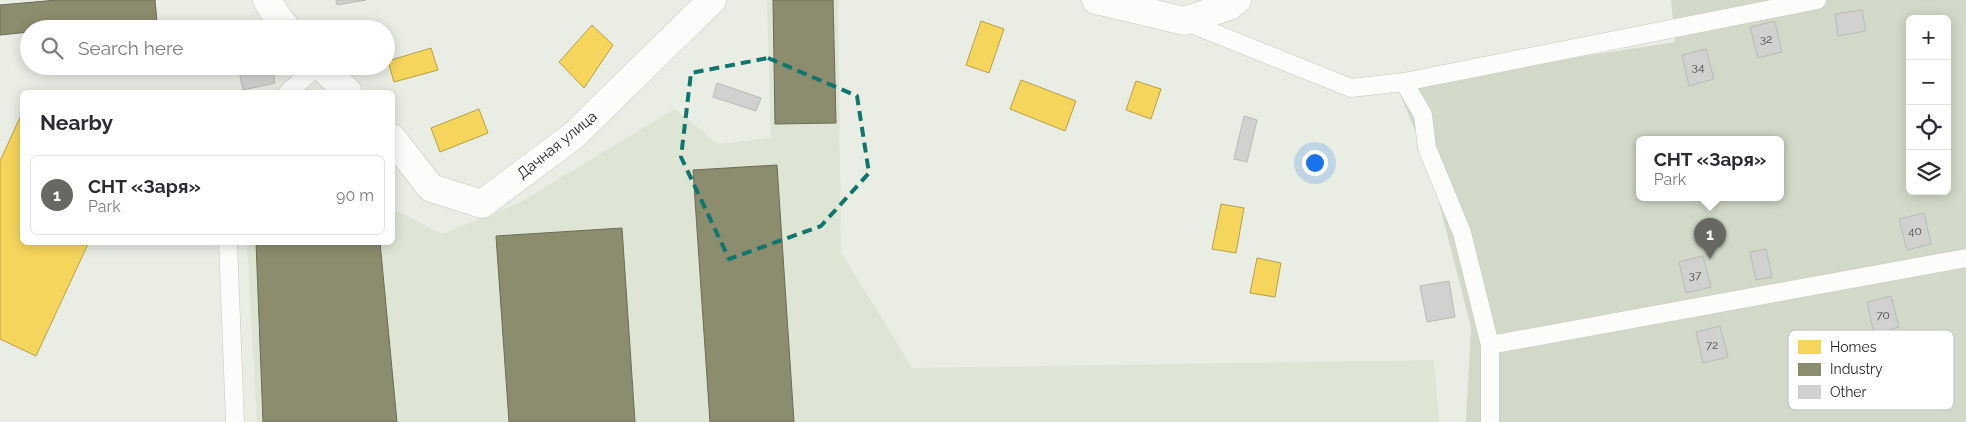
<!DOCTYPE html>
<meta charset="utf-8">
<style>
body{margin:0;font-family:Raleway,sans-serif;background:#f7f7f7;color:#2b2b33}
.controls{position:absolute;right:15px;top:15px;display:grid;overflow:hidden;border-radius:8px;box-shadow:0 2px 12px #0003}
.controls button{width:45px;height:45px;display:grid;place-items:center;padding:0;border:0;border-bottom:1px solid #e1e1e2;background:#fff;color:#2b2b33;font:25px sans-serif}
.you{position:absolute;left:1314px;top:162px;width:18px;height:18px;margin:-12px;border:4px solid #fff;border-radius:50%;background:#1a73e8;box-shadow:0 0 0 8px #1a73e833}
.badge{display:grid;place-items:center;width:32px;height:32px;border-radius:50%;background:#666861;color:#fff;font-size:16px;font-weight:700}
.pin{position:absolute;translate:-50% -41px;filter:drop-shadow(0 1px 2px #0008)}
.pin::after{content:'';position:absolute;top:26px;width:18px;height:15px;background:inherit;clip-path:polygon(0 0,100% 0,50% 100%)}
.popup{position:absolute;left:1636px;top:136px;width:148px;height:65px;box-sizing:border-box;display:grid;place-content:center;border-radius:8px;background:#fff;filter:drop-shadow(0 1px 4px #0005);font-size:16px;white-space:nowrap;color:#7c7c81}
.popup b{font-size:19px;color:#2b2b33}
.popup::after{content:'';position:absolute;left:50%;top:100%;margin-left:-10px;border:10px solid transparent;border-top-color:#fff}
.list{margin:0;padding:0;list-style:none}
h2{display:flex;justify-content:space-between;align-items:center;height:65px;margin:0;padding:0 20px;font-size:21px}
h2 small{font-size:16px;font-weight:400;color:#7c7c81}
.list li{display:grid;grid-template-columns:32px 1fr auto;gap:15px;align-items:center;box-sizing:border-box;height:80px;margin:0 10px 10px;padding:0 10px;border:1px solid #e1e1e2;border-radius:8px}
.list b{display:block;font-size:19px;white-space:nowrap}
.list p{margin:0;font-size:16px;white-space:nowrap;color:#7c7c81}
.list em{font-size:16px;font-style:normal;color:#7c7c81}
.icon{flex:none;width:28px;height:28px;fill:none;stroke:currentColor;stroke-width:2;stroke-linecap:round;stroke-linejoin:round}
.map{position:relative;flex:none;width:1966px;height:422px;overflow:hidden}
.search{position:absolute;background:#fff;box-shadow:0 2px 12px #0003;left:20px;top:20px;width:375px;height:55px;display:flex;align-items:center;gap:12px;box-sizing:border-box;padding:0 18px;border-radius:28px;color:#7c7c81;font-size:19px}
.panel{position:absolute;background:#fff;box-shadow:0 2px 12px #0003;left:20px;top:90px;width:375px;height:155px;border-radius:8px}
.map>svg:first-child{display:block}
.built{fill:#dee5d4}
.green{fill:#d2d9c8;fill-rule:evenodd}
.homes{fill:#f6d55c;stroke:#b69f48}
.industry{fill:#8c8c6e;stroke:#6b6c55}
.building{fill:#d1d1d0;stroke:#b9bab8}
.lines{fill:none;stroke-linecap:round;stroke-linejoin:round}
.lane-casing{stroke:#c5c8c1;stroke-width:19}
.street-casing{stroke:#c5c8c1;stroke-width:29}
.lane{stroke:#fcfcfb;stroke-width:18}
.street{stroke:#fcfcfb;stroke-width:28}
.marked{fill:none;stroke:#0f766e;stroke-width:4;stroke-dasharray:10 6;stroke-linejoin:round}
.labels{text-anchor:middle;dominant-baseline:central;stroke-width:5;stroke-linejoin:round;paint-order:stroke}
.number-label{font-size:12px;fill:#4c4d48}
.street-label{font-size:15px;fill:#1f211b;stroke:#fff}
.key{fill:#fff;stroke:#bcbcbb;stroke-width:1}
.key-label{font-size:14px;fill:#1f211b}
</style>
<div class="map">
<svg width="1966" height="422" viewBox="0 0 1966 422">
<rect width="100%" height="100%" fill="#e9ede4"/>
<!-- built -->
<path class="built" d="M767,0H838L841,252L912,368L1434,360L1439,422H257L247,243L392,242L393,209L442,234L517,204L675,109L718,144L771,138Z"/>
<!-- green -->
<path class="green" d="M1671,0H1966V422H1466L1471,327L1429,164L1400,94L1466,75L1675,42ZM1910,19H1947V191H1910ZM1640,140H1780V198H1640Z"/>
<!-- homes -->
<path class="homes" d="M981,21L1004,29L989,73L966,65Z
M592,25L613,45L584,88L559,62Z
M431,48L438,70L394,82L388,61Z
M1021,80L1076,101L1065,131L1010,109Z
M1136,81L1161,89L1151,119L1126,110Z
M479,109L488,133L440,152L431,128Z
M22,113V242H89L36,356L0,339V161Z
M1221,204L1244,208L1236,253L1212,249Z
M1257,258L1281,263L1275,297L1250,293Z"/>
<!-- industry -->
<path class="industry" d="M57,0H155L157,22L75,29H29V32L0,35V5Z
M773,0H833L836,123L775,124Z
M777,165L794,422H710L693,170Z
M622,228L635,422H509L496,236Z
M256,242H380L397,422H263Z"/>
<!-- building -->
<path class="building" d="M336,0H366L337,5Z
M1862,10L1866,31L1838,36L1835,14Z
M1775,21L1782,52L1758,58L1750,27Z
M1706,49L1714,79L1689,86L1682,55Z
M238,66H272L275,83L243,90Z
M717,83L761,98L756,111L713,97Z
M1244,116L1257,120L1247,162L1234,159Z
M1924,213L1931,244L1907,250L1899,219Z
M1766,249L1772,277L1756,280L1750,252Z
M1703,256L1711,287L1686,293L1679,262Z
M1449,281L1455,317L1427,322L1420,286Z
M1891,296L1899,327L1874,334L1867,302Z
M1720,326L1728,357L1703,363L1696,332Z"/>
<g class="lines">
<!-- lane casing -->
<g class="lane-casing">
<path id="lane" d="M1184,21L1351,88L1404,82L1817,0
M1404,82L1423,115L1427,148L1462,233L1490,345V422
M288,92L318,66
M228,242L235,422
M1490,345L1966,258"/>
</g>
<!-- street casing -->
<g class="street-casing">
<path id="street" d="M267,0L278,18L287,29
M1096,0L1184,21L1229,6L1237,0
M321,66L348,92
M392,138L431,188L482,204L573,136L712,0"/>
</g>
<!-- lane -->
<use href="#lane" class="lane"/>
<!-- street -->
<use href="#street" class="street"/>
</g>
<!-- marked area -->
<path class="marked" d="M768,58L857,96L869,173L821,226L729,259L681,157L691,73Z"/>
<g class="labels">
<!-- number labels -->
<g class="number-label">
<text x="1766" y="39">32</text>
<text x="1698" y="67">34</text>
<text x="1915" y="231">40</text>
<text x="1695" y="275">37</text>
<text x="1883" y="315">70</text>
<text x="1712" y="345">72</text>
</g>
<!-- street labels -->
<g class="street-label">
<text transform="translate(557 145) rotate(-39)">Дачная улица</text>
</g>
</g>
<!-- legend -->
<rect x="1788" y="330" width="166" height="80" rx="8" class="key"/>
<rect x="1798" y="340" width="23" height="14" fill="#f6d55c"/>
<rect x="1798" y="363" width="23" height="13" fill="#8c8c6e"/>
<rect x="1798" y="385" width="23" height="14" fill="#d1d1d0"/>
<g class="key-label">
<text x="1830" y="352">Homes</text>
<text x="1830" y="374">Industry</text>
<text x="1830" y="397">Other</text>
</g>
</svg>
<div class="controls">
<button>+</button>
<button>−</button>
<button><svg class="icon" aria-label="locate" viewBox="0 0 24 24"><circle cx="12" cy="12" r="6"/><path d="M12 2v4M12 18v4M2 12h4M18 12h4"/></svg></button>
<button><svg class="icon" aria-label="layers" viewBox="0 0 24 24"><path d="M12 4l9 5-9 5-9-5zM3 14l9 5 9-5"/></svg></button>
</div>
<div class="you"></div>
<div class="pin badge" style="left:1710px;top:259px">1</div>
<div class="popup"><b>СНТ «Заря»</b>Park</div>
<div class="search"><svg class="icon" aria-label="search" viewBox="0 0 24 24"><circle cx="10" cy="10" r="6"/><path d="M15 15l6 6"/></svg>Search here</div>
<section class="panel">
<h2>Nearby<small></small></h2>
<ul class="list">
<li><span class="badge">1</span><div><b>СНТ «Заря»</b><p>Park</p></div><em>90 m</em></li>
</ul>
</section>
</div>
